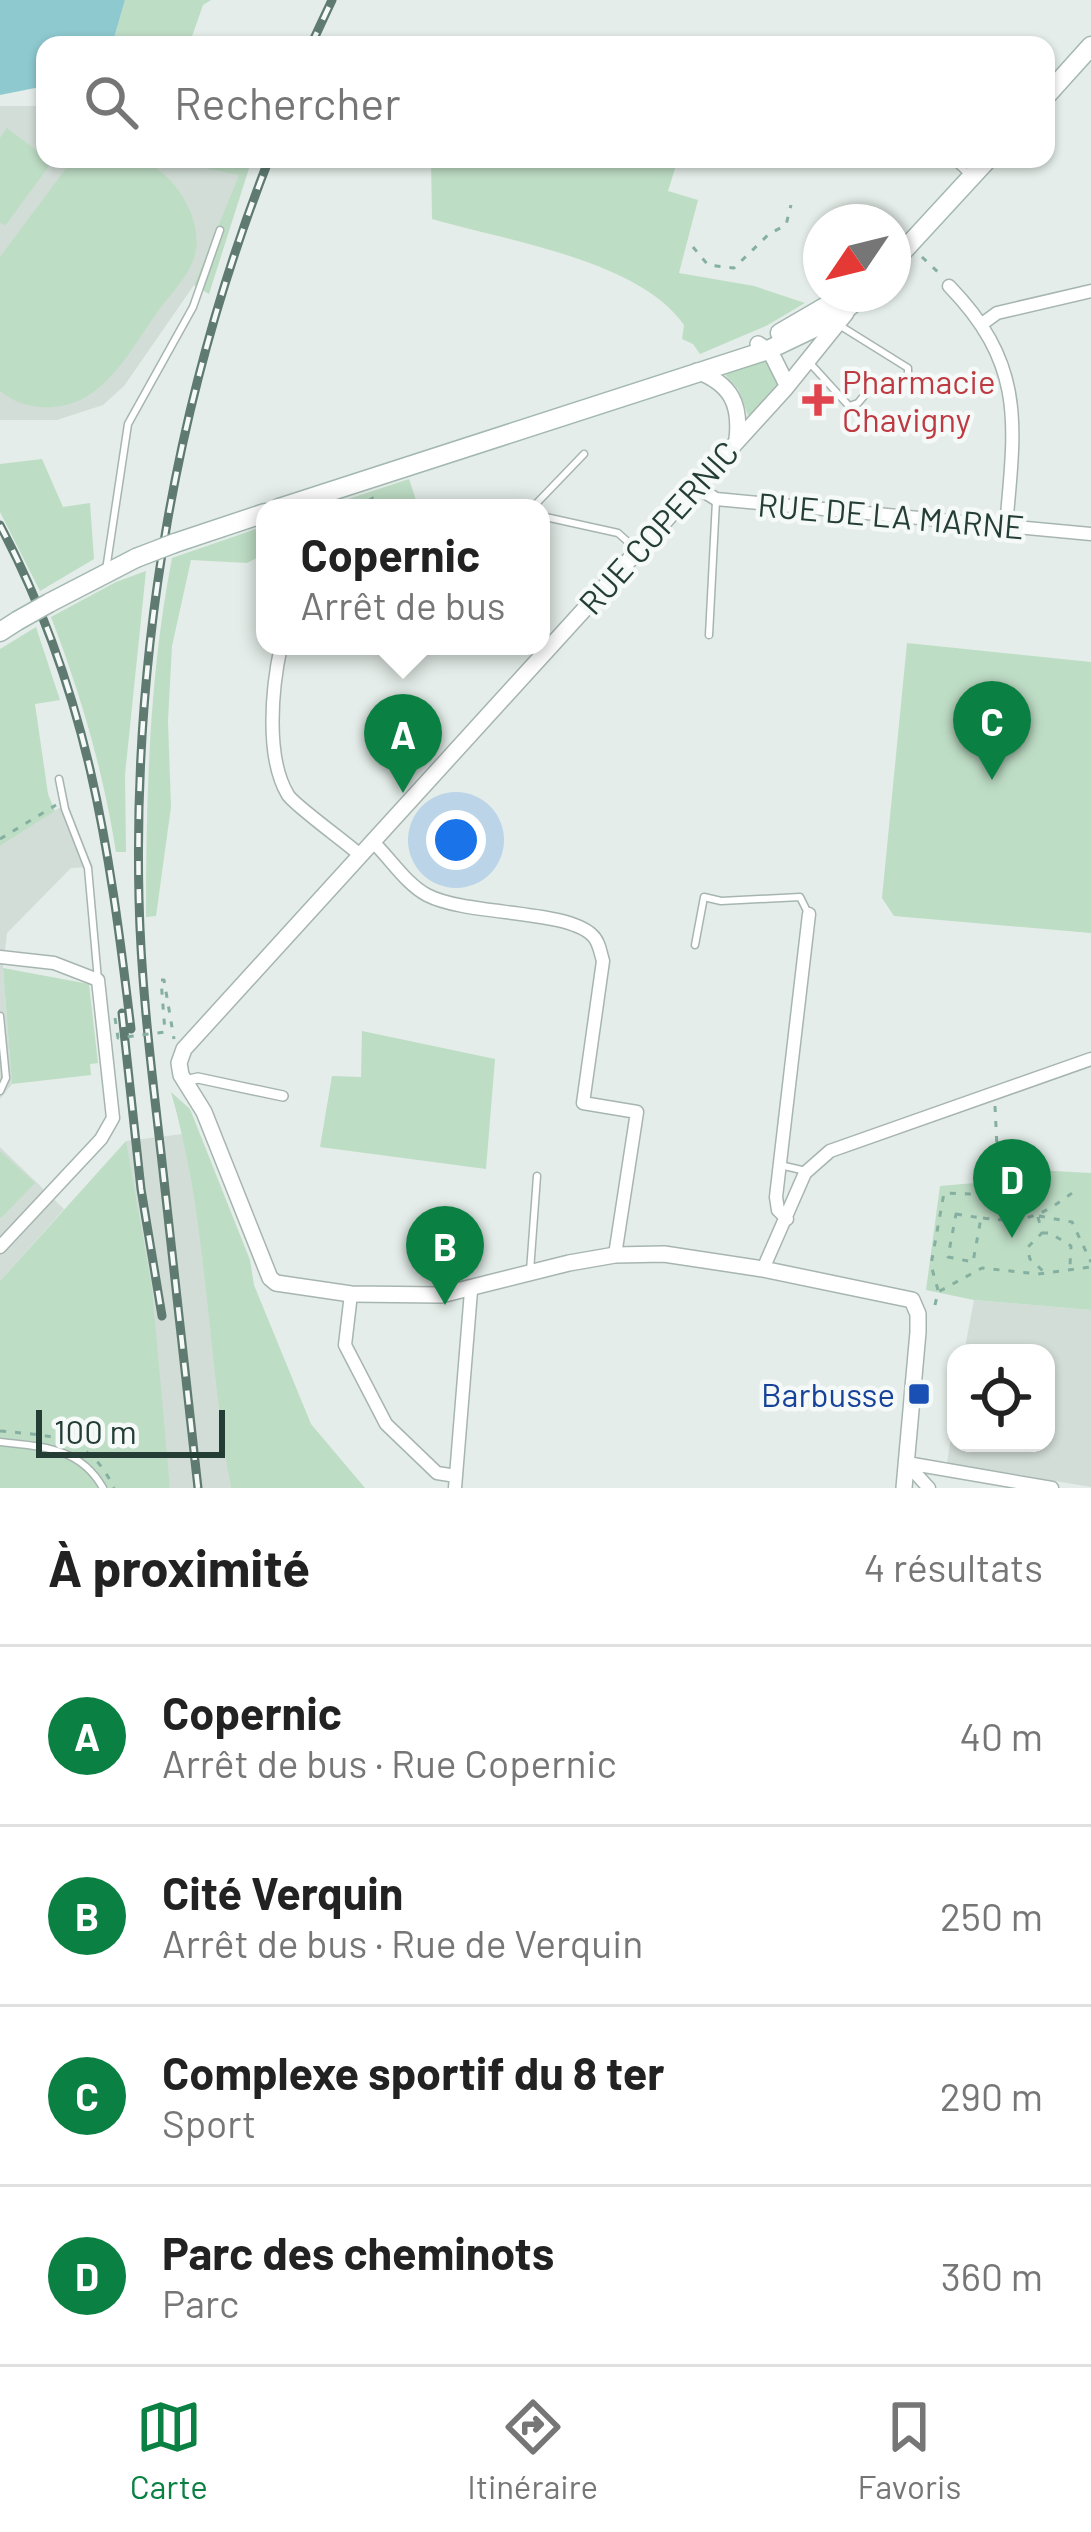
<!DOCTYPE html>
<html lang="fr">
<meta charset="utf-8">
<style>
body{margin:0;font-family:Barlow,sans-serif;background:#f2f2f2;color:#222}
.controls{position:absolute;right:36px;bottom:36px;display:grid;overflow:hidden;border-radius:24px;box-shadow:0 3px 9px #0004}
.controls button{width:108px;height:108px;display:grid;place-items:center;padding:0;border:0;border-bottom:3px solid #e0e0e0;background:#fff;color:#222;font:60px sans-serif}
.compass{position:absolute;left:803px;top:204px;width:108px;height:108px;border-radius:50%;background:#fff;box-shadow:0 3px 9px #0004;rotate:235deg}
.scale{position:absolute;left:36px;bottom:30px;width:189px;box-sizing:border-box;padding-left:12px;border:6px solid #243e36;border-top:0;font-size:33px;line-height:42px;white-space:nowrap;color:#243e36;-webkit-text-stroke:9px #f5f9f7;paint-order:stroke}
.you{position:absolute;left:456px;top:840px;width:42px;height:42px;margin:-30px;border:9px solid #fff;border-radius:50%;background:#1a73e8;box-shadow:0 0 0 18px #1a73e833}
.badge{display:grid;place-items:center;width:78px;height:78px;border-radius:50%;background:#0b8043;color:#fff;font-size:39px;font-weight:700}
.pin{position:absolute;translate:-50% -99px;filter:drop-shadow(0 3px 6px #0008)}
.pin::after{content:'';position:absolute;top:63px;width:42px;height:36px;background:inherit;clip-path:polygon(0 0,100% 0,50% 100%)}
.popup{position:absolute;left:256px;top:499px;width:294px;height:156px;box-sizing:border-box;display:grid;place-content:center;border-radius:24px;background:#fff;filter:drop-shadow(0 3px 9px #0005);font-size:39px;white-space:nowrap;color:#767676}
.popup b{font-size:45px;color:#222}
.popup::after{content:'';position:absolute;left:50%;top:100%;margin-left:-24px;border:24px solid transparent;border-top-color:#fff}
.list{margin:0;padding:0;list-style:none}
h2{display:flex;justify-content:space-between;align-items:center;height:156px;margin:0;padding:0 48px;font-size:51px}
h2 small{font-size:39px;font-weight:400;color:#767676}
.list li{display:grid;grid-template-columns:78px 1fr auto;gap:36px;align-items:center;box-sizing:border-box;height:180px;padding:0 48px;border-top:3px solid #e0e0e0}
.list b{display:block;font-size:45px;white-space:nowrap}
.list p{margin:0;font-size:39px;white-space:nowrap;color:#767676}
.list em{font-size:39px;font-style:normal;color:#767676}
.icon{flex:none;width:66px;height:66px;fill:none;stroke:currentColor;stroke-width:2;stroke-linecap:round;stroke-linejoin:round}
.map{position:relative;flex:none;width:1091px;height:1488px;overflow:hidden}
.search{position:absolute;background:#fff;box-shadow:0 3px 9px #0004;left:36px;right:36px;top:36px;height:132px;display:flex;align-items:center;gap:30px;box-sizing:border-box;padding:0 42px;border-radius:24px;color:#767676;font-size:45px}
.sheet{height:876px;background:#fff}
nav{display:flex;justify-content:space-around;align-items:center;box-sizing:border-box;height:168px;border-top:3px solid #e0e0e0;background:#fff;font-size:33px;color:#767676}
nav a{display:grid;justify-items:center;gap:6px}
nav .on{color:#0b8043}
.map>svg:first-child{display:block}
.built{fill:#d2ddd7}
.green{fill:#beddc5}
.water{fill:#8ec9d0}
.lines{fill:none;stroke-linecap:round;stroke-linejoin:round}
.service-casing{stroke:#a7b5b0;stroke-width:9}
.pedestrian-casing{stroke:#a7b5b0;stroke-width:12}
.minor-casing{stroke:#a7b5b0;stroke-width:15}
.tertiary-casing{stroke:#a7b5b0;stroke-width:18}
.secondary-casing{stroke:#a3b8b0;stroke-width:21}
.path{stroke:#85b0a1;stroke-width:3;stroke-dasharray:6 9;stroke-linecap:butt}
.service{stroke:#fff;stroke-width:6}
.pedestrian{stroke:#fff;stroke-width:9}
.minor{stroke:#fff;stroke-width:12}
.tertiary{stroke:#fff;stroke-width:15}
.secondary{stroke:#fff;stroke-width:18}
.rail-casing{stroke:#5e7a71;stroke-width:9}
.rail{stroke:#f5f9f7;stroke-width:4.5;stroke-dasharray:14;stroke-linecap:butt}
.secondary-bridge-casing{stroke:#a3b8b0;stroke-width:21;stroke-linecap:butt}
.path-bridge{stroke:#85b0a1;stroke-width:3;stroke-dasharray:6 9;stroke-linecap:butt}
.secondary-bridge{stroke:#fff;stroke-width:18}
.health-dot{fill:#e0444e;stroke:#f5f9f7;stroke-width:4.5}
.transit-dot{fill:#1a4fb4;stroke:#f5f9f7;stroke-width:4.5}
.labels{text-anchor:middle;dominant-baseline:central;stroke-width:9;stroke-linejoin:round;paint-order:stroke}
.health-label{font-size:33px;fill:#be3a42;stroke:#f5f9f7;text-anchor:start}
.street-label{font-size:33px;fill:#243e36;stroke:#f5f9f7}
.transit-label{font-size:33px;fill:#164399;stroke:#f5f9f7;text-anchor:end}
</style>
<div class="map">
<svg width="1091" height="1488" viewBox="0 0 1091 1488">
<rect width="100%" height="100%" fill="#e4ede9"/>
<!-- built -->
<path class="built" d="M0,106H45V159H160L240,174L194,285L124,386L103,405L57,420H0Z
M67,803L93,867L71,868L7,933L3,968L12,1084L0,1099V846Z
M183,1134L199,1228L231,1488H170L126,1141Z
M0,1147L64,1209L0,1281Z
M974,1300L1091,1310V1487L947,1463L956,1406V1443H1046V1353H964Z"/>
<!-- green -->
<path class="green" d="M125,0H211L203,5L189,45H112Z
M7,128L52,162L5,226L0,222V138Z
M73,159H90V164C104,161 120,156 135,159C174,167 208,224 193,261C186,279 167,298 156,314C127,355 100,411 42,407C26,406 12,401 0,391V257Z
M160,159H206L239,166L242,159H252L209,294L194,285L239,175Z
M431,159H678L668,191L698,200L679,273L754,286L805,303L766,326L700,354L693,344L682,339L684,325C639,260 507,241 432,219Z
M769,359L783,386L749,418L738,389L726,376L727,370Z
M42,459L63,507L90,503L94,559L40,591L0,512V464Z
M409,479L417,503L402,508H321Z
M265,526V554L247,563L191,560L172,646L168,721L171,807L156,916L146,917C146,797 149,676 172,558Z
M146,571L125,775L126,852H116C103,770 81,695 51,617L116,582Z
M36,627L60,700L35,704L48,794L55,811L0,846V649Z
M907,643L1091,662V933L894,916L882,898Z
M3,968L89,984L98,1063L90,1064L91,1075L12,1084Z
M362,1031L495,1059L486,1169L320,1147L332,1076L361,1077Z
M171,1092L190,1109L250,1260L254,1285L311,1424L365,1488H231C207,1356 208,1221 171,1092Z
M126,1141L152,1289L170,1488H0V1281Z
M0,1151L35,1183L1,1218L0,1217Z
M978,1167L1091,1173V1310L974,1300L926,1290L940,1186L975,1183Z"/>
<!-- water -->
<path class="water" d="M0,0H125L112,45H45V86L0,95Z"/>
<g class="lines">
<!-- service casing -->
<g class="service-casing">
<path id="service" d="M952,159L967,173
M1012,159L1014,161
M808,361L849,406L858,403L874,384L908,379V368L839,325
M532,508L584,454
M541,516L618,533L637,550
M106,570L128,424L193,307L220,230
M709,635L716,501
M59,779L65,809L88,868L98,980
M695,945L704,897L721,901L800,897L807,911
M0,1016L6,1078L0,1091
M780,1165L806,1171
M530,1271L537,1176
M0,1442C43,1447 80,1447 103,1488"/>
</g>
<!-- pedestrian casing -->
<g class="pedestrian-casing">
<path id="pedestrian" d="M185,1081L198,1078L283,1096"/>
</g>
<!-- minor casing -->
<g class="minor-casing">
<path id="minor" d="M949,286C1026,365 1015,425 1006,526
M982,324L997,313L1091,291
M695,486L716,499L1091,534
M281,646C272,687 265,757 288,795C294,805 347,843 360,855
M373,842C390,858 406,884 427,895C467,916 565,909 592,935C599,941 600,951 603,961L583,1103L637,1112L615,1255
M0,957L54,963L98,980L113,1118L101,1139L0,1247
M787,1219L778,1210L776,1197L809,914
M763,1269L805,1173L830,1151L1091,1059
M351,1294L345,1345L386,1424L437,1473L456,1476
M907,1463L1052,1488
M907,1464L929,1488
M455,1488L471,1291"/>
</g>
<!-- tertiary casing -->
<g class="tertiary-casing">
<path id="tertiary" d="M846,313L784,390L184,1049L179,1063L181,1075L204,1112L270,1278L276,1283L351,1294L441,1295L569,1263L615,1255L664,1254L763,1269L912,1300L918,1314V1332L904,1488
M758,344L771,353L787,385
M697,371C731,384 741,404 737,439"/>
</g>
<!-- secondary casing -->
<g class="secondary-casing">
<path id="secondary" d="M1046,96L1091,46
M893,262L988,159
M780,333L847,294
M279,508L768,350L833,319L865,294
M175,543L265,513
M49,603L136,558
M0,632L17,621"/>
</g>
<!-- path -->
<path class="path" d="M693,247L708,265L734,268L769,234L786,225L791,205
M922,257L941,275
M355,508L373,498L403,508
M0,839L56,805
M161,980H164L174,1039
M995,1106L998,1168L1006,1221
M956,1214L981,1218L973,1262L948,1257Z
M1039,1216L1072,1222L1091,1262
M1038,1217L1042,1233L1027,1248L1030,1259L1044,1272
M983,1218C1029,1224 1042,1215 1079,1188
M1042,1233H1050L1071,1246L1070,1266
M938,1290L931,1265L944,1193L1003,1195
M935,1305L938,1292L982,1268L1038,1274L1091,1267
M0,1431C53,1436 89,1435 114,1488"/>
<!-- service -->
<use href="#service" class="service"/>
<!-- pedestrian -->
<use href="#pedestrian" class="pedestrian"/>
<!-- minor -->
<use href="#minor" class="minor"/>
<!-- tertiary -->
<use href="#tertiary" class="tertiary"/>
<!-- secondary -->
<use href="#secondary" class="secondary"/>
<!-- rail casing -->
<g class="rail-casing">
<path id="rail" d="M311,45L332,0
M0,525C88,692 109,844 131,1029
M122,1013L141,1189L162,1316
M198,1488C186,1382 175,1277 163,1171C153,1081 141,990 139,899C133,647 177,393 269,159"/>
</g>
<!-- rail -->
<use href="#rail" class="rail"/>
<!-- secondary-bridge casing -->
<g class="secondary-bridge-casing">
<path id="secondary-bridge" d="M136,558L175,543
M17,621L49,603"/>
</g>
<!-- path-bridge -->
<path class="path-bridge" d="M115,1018L118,1038L165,1032L161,980"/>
<!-- secondary-bridge -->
<use href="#secondary-bridge" class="secondary-bridge"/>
</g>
<!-- markers -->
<path class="health-dot" d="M812 382h12v12h12v12h-12v12h-12v-12h-12v-12h12z"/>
<rect class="transit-dot" x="907" y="1382" width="24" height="24" rx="6"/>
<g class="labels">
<!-- health labels -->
<g class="health-label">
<text x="842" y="381">Pharmacie<tspan x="842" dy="38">Chavigny</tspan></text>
</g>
<!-- street labels -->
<g class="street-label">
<text transform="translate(891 515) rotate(5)">RUE DE LA MARNE</text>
<text transform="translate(658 527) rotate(-48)">RUE COPERNIC</text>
</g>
<!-- transit labels -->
<g class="transit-label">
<text x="895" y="1394">Barbusse</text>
</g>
</g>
</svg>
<div class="controls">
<button><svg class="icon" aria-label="locate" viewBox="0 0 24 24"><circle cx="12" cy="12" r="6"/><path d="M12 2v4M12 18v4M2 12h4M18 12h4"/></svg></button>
</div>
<svg class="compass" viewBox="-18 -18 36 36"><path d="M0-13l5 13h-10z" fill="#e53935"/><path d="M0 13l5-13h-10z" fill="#767676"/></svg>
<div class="scale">100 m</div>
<div class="you"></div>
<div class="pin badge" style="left:403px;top:793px">A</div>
<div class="popup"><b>Copernic</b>Arrêt de bus</div>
<div class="pin badge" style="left:445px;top:1305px">B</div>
<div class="pin badge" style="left:992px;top:780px">C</div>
<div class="pin badge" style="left:1012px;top:1238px">D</div>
<div class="search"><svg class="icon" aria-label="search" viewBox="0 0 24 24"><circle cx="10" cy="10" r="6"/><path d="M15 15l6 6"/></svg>Rechercher</div>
</div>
<section class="sheet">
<h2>À proximité<small>4 résultats</small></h2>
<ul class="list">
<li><span class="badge">A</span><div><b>Copernic</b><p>Arrêt de bus · Rue Copernic</p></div><em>40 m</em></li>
<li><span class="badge">B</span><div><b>Cité Verquin</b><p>Arrêt de bus · Rue de Verquin</p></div><em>250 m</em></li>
<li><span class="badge">C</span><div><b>Complexe sportif du 8 ter</b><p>Sport</p></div><em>290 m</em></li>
<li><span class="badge">D</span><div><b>Parc des cheminots</b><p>Parc</p></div><em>360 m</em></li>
</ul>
</section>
<nav>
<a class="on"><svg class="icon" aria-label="map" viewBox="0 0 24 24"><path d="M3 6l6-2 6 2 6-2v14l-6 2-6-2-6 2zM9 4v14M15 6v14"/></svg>Carte</a>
<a><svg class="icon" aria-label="directions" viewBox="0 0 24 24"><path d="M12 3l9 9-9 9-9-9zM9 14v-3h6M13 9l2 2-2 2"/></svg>Itinéraire</a>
<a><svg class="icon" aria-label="saved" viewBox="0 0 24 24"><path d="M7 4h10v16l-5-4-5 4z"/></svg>Favoris</a>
</nav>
